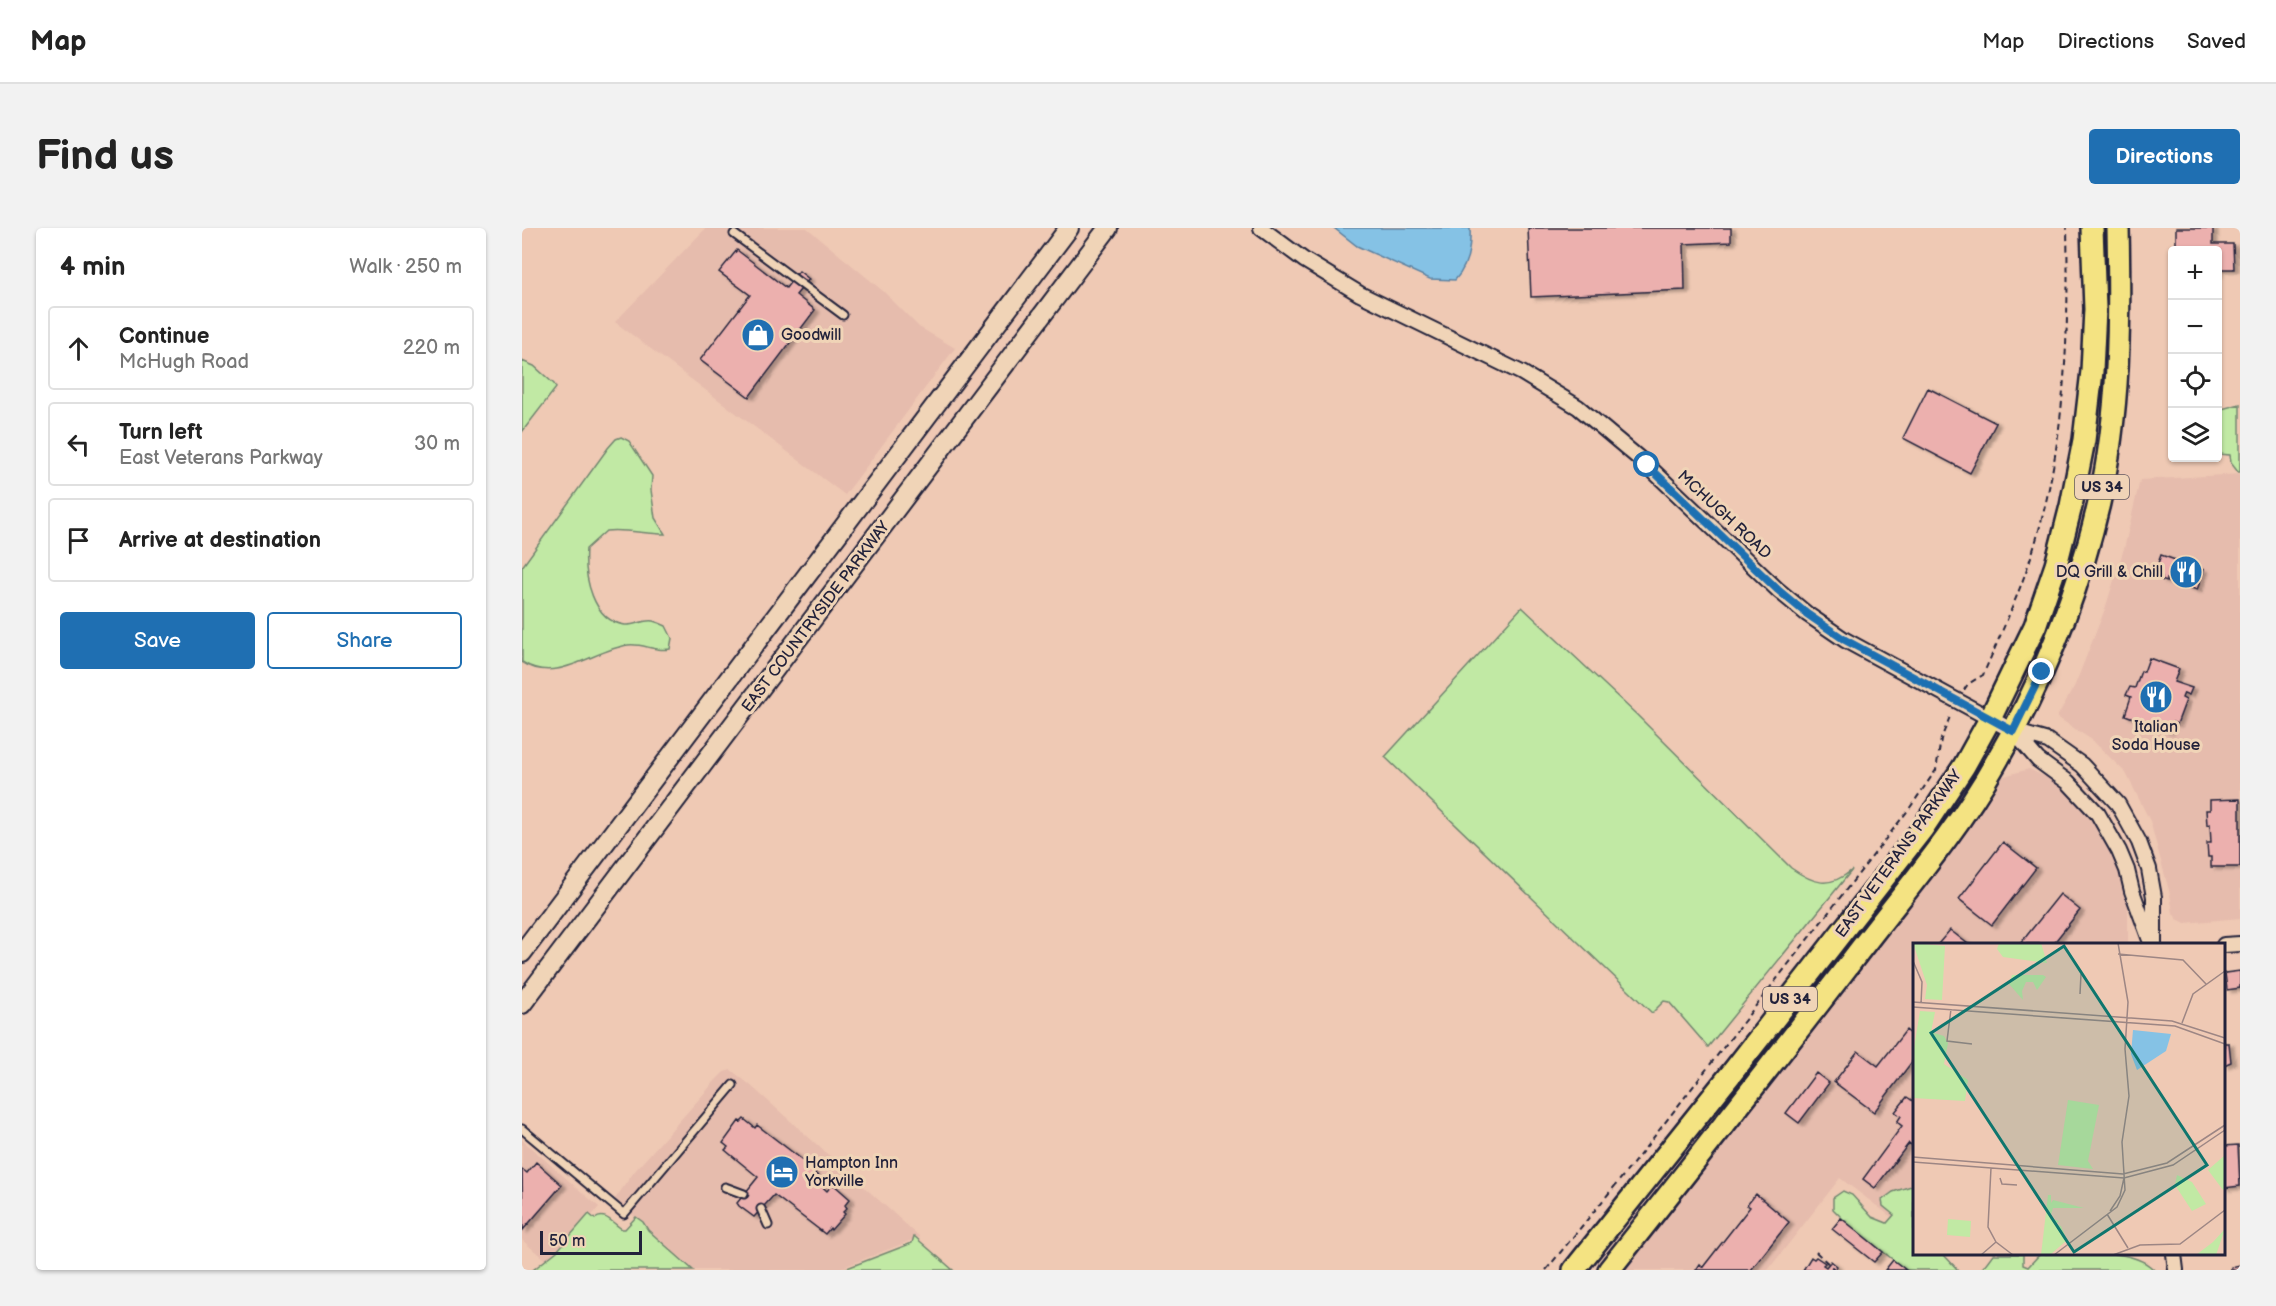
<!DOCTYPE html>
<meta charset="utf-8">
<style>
body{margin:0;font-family:"Balsamiq Sans",sans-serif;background:#f2f2f2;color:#222}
.controls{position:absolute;right:18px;top:18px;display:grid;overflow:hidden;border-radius:6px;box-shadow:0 2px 4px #0004}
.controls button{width:54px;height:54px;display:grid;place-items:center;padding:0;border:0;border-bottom:2px solid #e0e0e0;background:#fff;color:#222;font:30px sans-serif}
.scale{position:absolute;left:18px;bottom:15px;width:102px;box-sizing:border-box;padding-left:6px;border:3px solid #22223b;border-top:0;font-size:16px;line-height:21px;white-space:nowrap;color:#22223b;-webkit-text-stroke:4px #f0d4b7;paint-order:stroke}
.stop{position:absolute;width:18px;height:18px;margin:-14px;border:4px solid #1f6fb2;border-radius:50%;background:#fff}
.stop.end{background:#1f6fb2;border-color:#fff;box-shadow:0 2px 6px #0008}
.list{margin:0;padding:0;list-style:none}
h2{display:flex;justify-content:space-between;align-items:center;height:78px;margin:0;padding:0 24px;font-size:26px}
h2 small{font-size:20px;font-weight:400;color:#767676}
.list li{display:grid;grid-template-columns:39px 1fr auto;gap:18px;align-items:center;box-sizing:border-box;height:84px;margin:0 12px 12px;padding:0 12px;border:2px solid #e0e0e0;border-radius:6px}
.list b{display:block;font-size:22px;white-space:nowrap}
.list p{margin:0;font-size:20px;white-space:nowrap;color:#767676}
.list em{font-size:20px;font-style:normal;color:#767676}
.actions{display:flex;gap:12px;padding:18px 24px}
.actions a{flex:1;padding:14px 0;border:2px solid #1f6fb2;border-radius:6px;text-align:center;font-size:21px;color:#1f6fb2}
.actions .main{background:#1f6fb2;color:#fff}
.icon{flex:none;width:33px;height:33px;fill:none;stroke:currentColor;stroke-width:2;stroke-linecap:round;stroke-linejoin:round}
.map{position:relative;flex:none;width:1718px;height:1042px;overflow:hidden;border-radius:6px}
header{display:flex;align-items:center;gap:36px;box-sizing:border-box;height:84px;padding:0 30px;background:#fff;border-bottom:2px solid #e0e0e0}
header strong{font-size:28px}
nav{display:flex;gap:33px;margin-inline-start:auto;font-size:21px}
.intro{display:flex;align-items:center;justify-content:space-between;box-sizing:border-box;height:144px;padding:0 36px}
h1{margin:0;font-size:42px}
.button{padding:15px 27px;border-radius:6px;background:#1f6fb2;color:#fff;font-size:21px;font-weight:700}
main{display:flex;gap:36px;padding:0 36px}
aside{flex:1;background:#fff;border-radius:6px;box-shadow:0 2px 4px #0004}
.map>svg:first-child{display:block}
.built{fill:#e6bcad}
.green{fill:#c1e9a4;stroke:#728670;stroke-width:1.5}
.water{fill:#85c2e5;stroke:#5d82a1;stroke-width:1.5}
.building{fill:#ecb0ae;stroke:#22223b;stroke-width:1.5;filter:url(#shadow)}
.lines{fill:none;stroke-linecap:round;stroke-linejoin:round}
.lane-casing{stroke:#22223b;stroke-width:11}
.street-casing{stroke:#22223b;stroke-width:18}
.secondary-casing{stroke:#22223b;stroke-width:22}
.primary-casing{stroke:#22223b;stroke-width:26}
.path{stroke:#22223b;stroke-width:2;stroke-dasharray:6 4.5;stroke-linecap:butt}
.lane{stroke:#f0d4b7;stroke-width:7}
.street{stroke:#f0d4b7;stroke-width:14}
.secondary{stroke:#f0d4b7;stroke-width:18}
.primary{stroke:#f4e382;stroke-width:21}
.route{stroke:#1f6fb2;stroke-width:8}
.labels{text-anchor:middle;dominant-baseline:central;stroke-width:6;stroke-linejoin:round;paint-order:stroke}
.shield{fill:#f0d4b7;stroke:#605760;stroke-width:1.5}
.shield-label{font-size:15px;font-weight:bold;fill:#22223b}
.poi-label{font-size:16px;fill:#22223b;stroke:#f0d4b7;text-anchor:start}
.street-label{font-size:16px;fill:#22223b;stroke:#f0d4b7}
.inset-road{fill:none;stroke:#9d8684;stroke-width:1.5}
.view{fill:#0f766e;fill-opacity:0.15;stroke:#0f766e;stroke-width:3}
.inset-edge{fill:none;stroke:#22223b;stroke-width:3}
</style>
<header>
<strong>Map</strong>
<nav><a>Map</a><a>Directions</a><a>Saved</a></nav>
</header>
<div class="intro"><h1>Find us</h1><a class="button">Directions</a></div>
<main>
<aside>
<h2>4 min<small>Walk · 250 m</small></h2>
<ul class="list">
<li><svg class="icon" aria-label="ahead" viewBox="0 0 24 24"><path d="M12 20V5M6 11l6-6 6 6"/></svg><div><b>Continue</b><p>McHugh Road</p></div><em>220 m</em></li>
<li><svg class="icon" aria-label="left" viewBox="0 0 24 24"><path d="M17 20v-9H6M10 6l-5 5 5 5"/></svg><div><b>Turn left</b><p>East Veterans Parkway</p></div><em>30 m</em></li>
<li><svg class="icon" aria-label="arrive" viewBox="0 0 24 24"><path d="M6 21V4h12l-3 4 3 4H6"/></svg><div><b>Arrive at destination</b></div></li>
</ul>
<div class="actions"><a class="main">Save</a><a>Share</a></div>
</aside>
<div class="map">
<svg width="1718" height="1042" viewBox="0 0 1718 1042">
<defs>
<filter id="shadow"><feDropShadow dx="4.5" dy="2.5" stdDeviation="1.5" flood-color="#0004"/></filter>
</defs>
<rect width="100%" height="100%" fill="#efc9b4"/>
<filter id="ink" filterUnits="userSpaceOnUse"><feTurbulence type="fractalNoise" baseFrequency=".0167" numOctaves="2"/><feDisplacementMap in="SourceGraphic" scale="12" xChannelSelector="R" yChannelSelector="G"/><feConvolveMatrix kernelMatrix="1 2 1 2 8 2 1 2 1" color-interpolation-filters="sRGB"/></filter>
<g filter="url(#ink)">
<!-- built -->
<path class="built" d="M184,0H285L361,63L397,99L433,120L323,267L93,94Z
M1718,246V690L1663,695L1655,691L1651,685L1648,666L1628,593L1604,545L1570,512L1535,489L1553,457L1583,381L1603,317L1618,252Z
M1507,541L1540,557L1571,587L1591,622L1606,666V716H1392V981L1380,997L1318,950L1246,1042H1093L1472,551Z
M209,842L227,856L398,1009L314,1042H172L93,971L112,944L194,852L202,844Z
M0,912L77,979L28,1036L0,1012Z"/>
<!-- green -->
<path class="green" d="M0,133L12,138L32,156L34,160L0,204Z
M1718,176V244H1716L1709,235L1708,227L1696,226V182Z
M99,209L107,213L130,248L129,262L133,290L143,306C123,306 104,301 84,303L64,321C62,348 70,393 103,397C113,398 122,391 131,393C135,394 140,396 144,398L150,410L148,421C133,424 121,415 106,417C71,422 35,457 0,434V339L86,220L94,211Z
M1000,379L1115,487L1269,640C1292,656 1307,661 1330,642L1186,819L1147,774L1142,773L1130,785L863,529Z
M1392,957V1026H1421L1436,1042H1384L1324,994L1311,981V970L1321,963L1330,967L1350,989L1365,995L1372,987L1361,978L1360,972L1371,964Z
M67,986L73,991C83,983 91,996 100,1001H103L114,989L121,994L126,1002L171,1042H11L35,1023Z
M392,1008L431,1042H320L385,1017L390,1015Z
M1471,1026H1501V1037L1506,1039L1518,1026C1549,1025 1611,1018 1632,1042H1459Z"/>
<!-- water -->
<path class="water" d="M812,0H948C949,19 946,38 933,52L908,51L835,18Z"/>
<!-- building -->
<path class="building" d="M1006,0H1209V14L1162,16L1163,62L1009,69Z
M1654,0H1691V16H1711L1712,41H1696V47V22H1654Z
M215,22L264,60L277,43L287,51L274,67L293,82L227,169L178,132L228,67L197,44Z
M1406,160L1474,195L1448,245L1381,210Z
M1639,327L1682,342L1675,362L1645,351V354L1639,352L1640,349L1632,346Z
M1627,430L1657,441L1652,454L1670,460L1667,467L1662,465L1660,470L1664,472L1655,496L1650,494L1647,503L1603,487L1609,469L1604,467L1608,459L1613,460L1619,443L1622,444Z
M1718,571V639H1689V629H1686L1685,615H1689L1688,596L1685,597L1684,582H1688V572Z
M1481,614L1514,640L1470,697L1437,671Z
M1538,666L1558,682L1531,716H1498Z
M1428,702L1446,716H1416Z
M1718,743V760L1705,762L1703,745Z
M1384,802L1392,809V831L1352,884L1312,854L1336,823L1356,838Z
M1702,813V815H1707L1709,834L1702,837Z
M1294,845L1307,855L1277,895L1264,885Z
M1385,869L1391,873L1392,872V919L1387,915L1353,960L1341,951L1380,898L1375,894L1379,888L1373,884Z
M222,891L233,900L235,897L287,937L286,939L297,949L293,952L305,963L311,956L328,971L323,977L325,980L321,984L323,986L309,1002L308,1000L303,1006L252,967L232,989L217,978L215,975L236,949L203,922L206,919L201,915L217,893L219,894Z
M1716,917L1718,958L1702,960V918Z
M14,934L40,957L1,1002L0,941L5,945Z
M1234,966L1267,994L1229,1042H1174L1178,1036L1181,1039L1228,979L1225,977Z
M1319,990L1361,1024L1352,1034L1310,1001Z
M1289,1029L1292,1031L1294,1029L1303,1035L1301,1037L1304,1039L1309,1033L1315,1038L1312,1042H1281Z
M1371,1032L1384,1042H1363Z
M1718,1037V1042H1709V1039Z"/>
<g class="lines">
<!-- lane casing -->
<g class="lane-casing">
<path id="lane" d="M212,6L321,87
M0,901L102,986L211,857
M203,959L222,966
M239,981L246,997"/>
</g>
<!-- street casing -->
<g class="street-casing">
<path id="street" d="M739,0L782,32L838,66L1000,145L1056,179L1125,237L1256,362L1285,386L1323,412L1491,503L1526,513L1560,537L1596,576L1617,614L1627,641L1632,669V716
M1491,503L1516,532L1546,554L1576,586L1597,623L1605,642L1610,663L1628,712
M1702,717L1718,716
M1652,1026L1654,1042"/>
</g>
<!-- secondary casing -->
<g class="secondary-casing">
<path id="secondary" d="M0,725L547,0
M0,776L586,0"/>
</g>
<!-- primary casing -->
<g class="primary-casing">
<path id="primary" d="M1052,1042L1213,841L1401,600L1442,538L1468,491L1513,398L1534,337L1549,278L1562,212L1570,143L1573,81L1570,0
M1087,1042C1168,940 1249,838 1328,735C1377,670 1433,607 1473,536C1520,455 1556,366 1577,275C1598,184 1598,92 1596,0"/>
</g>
<!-- path -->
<path class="path" d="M1442,462L1446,456L1461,447C1482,399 1505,349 1518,298C1544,201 1547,100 1545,0
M1294,1024L1313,1042
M1024,1042L1110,937L1387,581L1414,542L1419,511L1429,486"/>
<!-- lane -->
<use href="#lane" class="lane"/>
<!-- street -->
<use href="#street" class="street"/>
<!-- secondary -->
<use href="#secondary" class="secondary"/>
<!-- primary -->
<use href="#primary" class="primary"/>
</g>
</g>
<g class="lines" filter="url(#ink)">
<!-- route -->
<path class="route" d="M1125,237L1256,362L1285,386L1323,412L1491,503L1520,444"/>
</g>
<!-- icons -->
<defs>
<g id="shop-disc" transform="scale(1.725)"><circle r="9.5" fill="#1f6fb2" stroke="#f0d4b7"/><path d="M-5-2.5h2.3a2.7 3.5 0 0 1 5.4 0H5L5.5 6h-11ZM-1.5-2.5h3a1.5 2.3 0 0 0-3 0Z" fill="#fff"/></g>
<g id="restaurant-disc" transform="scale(1.725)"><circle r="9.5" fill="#1f6fb2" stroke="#f0d4b7"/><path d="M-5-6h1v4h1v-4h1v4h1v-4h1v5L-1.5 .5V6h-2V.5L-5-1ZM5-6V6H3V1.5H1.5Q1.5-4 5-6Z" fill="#fff"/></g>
<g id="hotel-disc" transform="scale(1.725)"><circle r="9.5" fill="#1f6fb2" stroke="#f0d4b7"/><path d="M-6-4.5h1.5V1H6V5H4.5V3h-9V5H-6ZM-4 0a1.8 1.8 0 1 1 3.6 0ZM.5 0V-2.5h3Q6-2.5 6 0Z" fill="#fff"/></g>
</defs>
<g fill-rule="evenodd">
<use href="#shop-disc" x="236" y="107"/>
<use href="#restaurant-disc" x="1664" y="344"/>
<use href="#restaurant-disc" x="1634" y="469"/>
<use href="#hotel-disc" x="260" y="944"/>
</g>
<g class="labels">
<!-- shield labels -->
<g class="shield">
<rect x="1553" y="247" width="54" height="24" rx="4.5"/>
<rect x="1241" y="759" width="54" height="24" rx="4.5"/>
</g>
<g class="shield-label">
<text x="1580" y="259">US 34</text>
<text x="1268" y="771">US 34</text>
</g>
<!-- poi labels -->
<g class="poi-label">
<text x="259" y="107">Goodwill</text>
<text x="1641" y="344" text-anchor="end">DQ Grill &amp; Chill</text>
<text x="1634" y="499" text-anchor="middle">Italian<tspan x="1634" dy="18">Soda House</tspan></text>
<text x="283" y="935">Hampton Inn<tspan x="283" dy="18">Yorkville</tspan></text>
</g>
<!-- street labels -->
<g class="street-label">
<text transform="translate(1202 287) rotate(43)">MCHUGH ROAD</text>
<text transform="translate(294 389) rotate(-53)">EAST COUNTRYSIDE PARKWAY</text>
<text transform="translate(1377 626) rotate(-54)">EAST VETERANS PARKWAY</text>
</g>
</g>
<!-- overview -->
<g transform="translate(1391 715)">
<rect width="312" height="312" fill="#efc9b4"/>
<path d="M0,0L32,3L29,57L12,56L14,42ZM86,0H128L134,20L90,14L84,6ZM99,32H130L133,34L124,47L120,39H113L109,48L110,57L96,41ZM7,68L22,69L18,89L31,93L35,100L31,121L55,137L52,158L0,155V111ZM155,157L186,162L175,218L180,226L145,222ZM312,212V245L310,247L295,227ZM264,232L279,239L293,261L279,268L262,242ZM135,252H138V260L140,257L171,265H140L137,275L146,278L143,281L148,283L154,297L137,312H128ZM35,276L58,278L57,294L34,292ZM312,286L303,312H283L300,299Z" fill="#c1e9a4"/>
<path d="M220,87L258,91L253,108L224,127L218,111Z" fill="#85c2e5"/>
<path class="inset-road" d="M205,11L270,17L293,41M0,18L9,39L8,61M167,51L168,31M0,59L259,78L312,95M0,64L262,83L312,101M38,66L34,98L59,101M269,80L280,51L312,28M0,214L210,231L254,220L312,182M0,219L211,235L260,222L312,187M78,225L75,284L83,299L100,312M87,235L89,241L104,242M197,268L207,253L211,235M194,271L215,305M68,312L83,299M141,312L204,264L212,247L209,199L216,153L212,106L215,59L205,0M200,312L227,302L267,301L312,267"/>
<path class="view" d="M151,3L294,222L161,309L18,90Z"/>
<rect width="312" height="312" class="inset-edge"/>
</g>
</svg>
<div class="controls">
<button>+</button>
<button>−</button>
<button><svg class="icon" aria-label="locate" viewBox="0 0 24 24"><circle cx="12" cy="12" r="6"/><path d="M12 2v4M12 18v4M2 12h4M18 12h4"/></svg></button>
<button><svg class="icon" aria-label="layers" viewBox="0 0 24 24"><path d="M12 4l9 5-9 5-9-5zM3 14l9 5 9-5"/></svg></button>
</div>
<div class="scale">50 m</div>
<div class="stop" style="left:1125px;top:237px"></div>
<div class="stop end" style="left:1520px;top:444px"></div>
</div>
</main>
